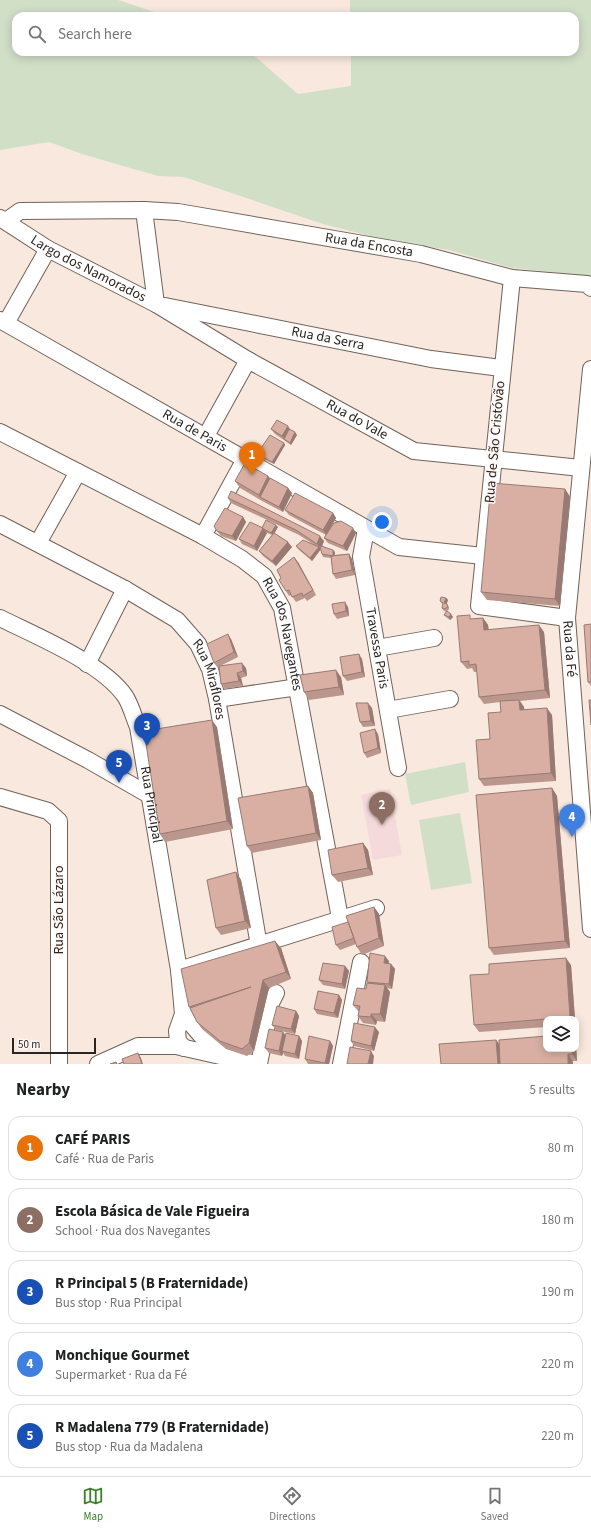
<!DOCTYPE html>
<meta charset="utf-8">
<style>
body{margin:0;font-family:"Source Sans 3",sans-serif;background:#f2f2f2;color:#202124}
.controls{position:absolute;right:12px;bottom:12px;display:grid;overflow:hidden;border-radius:8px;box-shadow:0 2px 10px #0003}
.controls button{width:36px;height:36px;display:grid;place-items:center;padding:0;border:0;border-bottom:1px solid #e0e0e0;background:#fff;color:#202124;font:20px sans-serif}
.scale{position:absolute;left:12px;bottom:10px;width:84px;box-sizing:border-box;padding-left:4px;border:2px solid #2b2521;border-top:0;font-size:11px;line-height:14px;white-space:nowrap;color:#2b2521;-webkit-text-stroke:3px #fef7f3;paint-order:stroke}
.you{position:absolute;left:382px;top:522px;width:14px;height:14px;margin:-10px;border:3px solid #fff;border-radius:50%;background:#1a73e8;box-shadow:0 0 0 6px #1a73e833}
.badge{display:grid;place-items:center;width:26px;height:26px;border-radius:50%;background:#398229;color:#fff;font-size:13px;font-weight:700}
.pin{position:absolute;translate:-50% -33px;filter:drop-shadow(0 1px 2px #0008)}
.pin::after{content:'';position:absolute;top:21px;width:14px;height:12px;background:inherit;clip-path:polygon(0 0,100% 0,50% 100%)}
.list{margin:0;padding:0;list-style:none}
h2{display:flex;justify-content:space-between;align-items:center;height:52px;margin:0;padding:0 16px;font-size:17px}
h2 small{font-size:13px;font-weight:400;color:#757577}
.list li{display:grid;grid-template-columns:26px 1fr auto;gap:12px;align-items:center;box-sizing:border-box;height:64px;margin:0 8px 8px;padding:0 8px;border:1px solid #e0e0e0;border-radius:12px}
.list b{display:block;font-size:15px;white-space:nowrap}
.list p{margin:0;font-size:13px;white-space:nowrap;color:#757577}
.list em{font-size:13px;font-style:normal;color:#757577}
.icon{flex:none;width:22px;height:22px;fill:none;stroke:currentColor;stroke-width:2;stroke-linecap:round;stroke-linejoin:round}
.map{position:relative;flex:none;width:591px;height:1064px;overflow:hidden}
.search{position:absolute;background:#fff;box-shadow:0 2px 10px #0003;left:12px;right:12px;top:12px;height:44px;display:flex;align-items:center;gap:10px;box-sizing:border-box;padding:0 14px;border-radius:12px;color:#757577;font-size:15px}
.sheet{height:412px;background:#fff}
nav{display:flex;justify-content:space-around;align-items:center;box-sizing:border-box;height:56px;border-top:1px solid #e0e0e0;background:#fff;font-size:11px;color:#757577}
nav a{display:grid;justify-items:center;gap:2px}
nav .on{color:#398229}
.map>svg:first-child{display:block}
.education{fill:#f5dadb}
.green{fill:#d1dfc7}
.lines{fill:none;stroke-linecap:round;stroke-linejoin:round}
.minor-casing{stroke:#71635a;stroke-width:18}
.minor{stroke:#fff;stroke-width:16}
.wall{fill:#bb968c}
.shaded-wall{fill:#987a72}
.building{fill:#d9afa3;stroke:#987a72}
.labels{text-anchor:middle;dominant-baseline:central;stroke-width:3;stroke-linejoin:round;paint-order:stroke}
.street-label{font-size:14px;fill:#2b2521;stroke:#fef7f3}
</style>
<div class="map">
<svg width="591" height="1064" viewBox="0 0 591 1064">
<rect width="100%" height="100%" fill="#f8e8dd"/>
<!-- education -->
<path class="education" d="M390,789L402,855L373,860L361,795Z"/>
<!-- green -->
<path class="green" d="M0,0H118L166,16H16V52H250L298,94L351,86V52H575V16H350V0H591V276L512,268L449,250L394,242L323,224L184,177L158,176L82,154L49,142L0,150Z
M465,762L469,792L411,805L405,774Z
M460,813L472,883L431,890L419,820Z"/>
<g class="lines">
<!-- minor casing -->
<g class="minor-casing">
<g id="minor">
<path id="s1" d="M144,210L178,212L421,254L512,278L587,284L591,288"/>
<path id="s2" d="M0,218L48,249L156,304L144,210L20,211L6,221"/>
<path d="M512,278L479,606L567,618"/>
<path id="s3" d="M156,304L248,360L414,451L581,468"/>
<path id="s4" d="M165,306L431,359L501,368"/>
<path id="s5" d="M0,320L399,547L483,556"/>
<path d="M6,323L48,249"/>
<path id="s6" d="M591,369L567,618L591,929"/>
<path id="s7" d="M0,432L203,536L242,559L264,576L282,608L340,918"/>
<path d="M206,436L248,360"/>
<path id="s8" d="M0,524L125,589L177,620L198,644L210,669L217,699L259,946"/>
<path id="s9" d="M366,529L361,557L398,768"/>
<path d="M203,536L245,459"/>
<path d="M38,543L78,472"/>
<path id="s10" d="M0,618C36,636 102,663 125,696C131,705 134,718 138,727L179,970L183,1014L177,1031L178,1041L184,1048"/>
<path d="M377,648L434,638"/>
<path d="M87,664L125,589"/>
<path d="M217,699L298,687"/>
<path d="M388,710L450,699"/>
<path d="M0,714L88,760L149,795"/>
<path d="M0,797L48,811L59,821V1064"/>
<path d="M179,970L376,908"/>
<path d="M183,1014L203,1038L227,1055"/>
<path d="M98,1064L138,1046H176L256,1064"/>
<path d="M259,1064L271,1003L276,993"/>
<path d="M341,1064L361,962"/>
</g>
</g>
<!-- minor -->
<use href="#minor" class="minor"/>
</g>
<!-- wall -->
<path class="wall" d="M288,426L289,429L297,435L291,445L275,434L271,429Z
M284,443L285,445L274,464L259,457L257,454Z
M268,476L270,478L288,488L292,493L283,512L264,502L240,488L235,481Z
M565,489L570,497L560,606L487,600L481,592Z
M228,498L324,541L322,546L335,552V555L349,554L352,559L355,575L336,579L333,574L331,558L323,557L322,554L321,549L312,561L298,549L296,546L313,544L299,535L231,503Z
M285,510L333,513L336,518L327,534L356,533L347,551L328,543L324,538L326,535L289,515Z
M243,517L246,522L236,541L221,536L217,531Z
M278,527L274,533L292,547L276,566L263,556L259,551L272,535L265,532L267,533L257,551L242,544L239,539L262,528Z
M298,562L316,595L307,601L305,598L296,602L291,595L289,596L286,591Z
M446,598L448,600L446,604L449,607V609L447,611L453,617L450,620L446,617L444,615L446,612L443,610L442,608L443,605L440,601Z
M348,607L349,616L337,619L334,614Z
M483,618L488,625L489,630L544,632L550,698L520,701L524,707V709L552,715L556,781L484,786L479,779L490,739L501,712L500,702L484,704L479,697L477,672H474L472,668L467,669L461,662L472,619Z
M591,624V686L588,682Z
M231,639L238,657L222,665L246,668L247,676L241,678L243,686L225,689L221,684L219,667L218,668L214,663Z
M362,659L365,677L347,681L343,676Z
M341,677L344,695L309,700L304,692Z
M372,708L375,726L363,727L360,722Z
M217,727L233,829L165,842L160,834Z
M378,734L381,753L367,758L364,753Z
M308,786L313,793L321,840L252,853L247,846Z
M552,788L557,796L570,948L494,955L489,948Z
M363,843L368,850L373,875L338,882L332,875Z
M236,872L241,880L251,928L221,935L216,928Z
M374,907L379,914L384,946L362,955L357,947L356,944L340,950L336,945L348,922Z
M281,948L291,979L269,988L254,1051L247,1056L226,1049L202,1029L197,1022L189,1007Z
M389,961L388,964H391L395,969L392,989L387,988L390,992L385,1022L377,1021L376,1025L363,1023L358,1016L359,1012L353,1005L366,989L368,983L367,982Z
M571,965L575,1019H546V1027L479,1032L474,1025L489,974Z
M345,966L349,971L345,989L323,985L319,980Z
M339,995L342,1000L338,1018L317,1014L314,1009Z
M296,1011L299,1016L295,1034L276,1030L272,1025Z
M379,1032L374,1051L354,1046L351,1041Z
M285,1035L299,1036L302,1041L299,1059L285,1056L283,1053L282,1056L269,1053L265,1048Z
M496,1040L499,1043L576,1049V1045L577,1061L441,1064Z
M330,1041L333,1046L329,1064H308L305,1059Z"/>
<!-- shaded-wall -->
<path class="shaded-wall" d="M288,426L291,431L286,441L282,436Z
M295,432L297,435L291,445L290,443Z
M284,443L285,445L274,464L272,462Z
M268,476L273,483L260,497L259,495Z
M288,488L292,493L283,512L279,507Z
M565,489L570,497L560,606L555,599Z
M333,513L336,518L326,535L323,530Z
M243,517L246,522L236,541L232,536Z
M276,525L278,527L273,536L271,533Z
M263,528L267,533L257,551L254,546Z
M353,528L356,533L347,551L343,546Z
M320,536L324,541L321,549L317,544Z
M288,542L292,547L276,566L272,561Z
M319,547L321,549L312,561L310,558Z
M333,550L335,552L334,559L332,556Z
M349,554L352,559L355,575L352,570Z
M294,557L298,562L316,595L313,590Z
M446,598L448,600L446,606L444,603Z
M345,602L348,607L349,616L346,611Z
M451,614L453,617L450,620L449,617Z
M483,618L488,625L489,638L484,630Z
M539,625L544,632L550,698L545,690Z
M228,634L231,639L238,657L234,652Z
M359,654L362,659L365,677L362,672Z
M242,663L246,668L247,676L243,671Z
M336,670L341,677L344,695L339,687Z
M237,673L241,678L243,686L239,681Z
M519,700L524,707L525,717L520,710Z
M368,703L372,708L375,726L371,721Z
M547,708L552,715L556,781L551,773Z
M212,720L217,727L233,829L227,821Z
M375,729L378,734L381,753L378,748Z
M308,786L313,793L321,840L316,833Z
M552,788L557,796L570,948L565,941Z
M363,843L368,850L373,875L368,868Z
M236,872L241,880L251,928L245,921Z
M374,907L379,914L384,946L379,938Z
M275,941L281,948L291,979L286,972Z
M385,956L389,961L388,968L384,963Z
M566,958L571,965L575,1019H572L570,1017Z
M391,964L395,969L392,989L389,984Z
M345,966L349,971L345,989L342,984Z
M263,980L269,988L254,1051L249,1043Z
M385,985L390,992L385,1022L380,1014Z
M339,995L342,1000L338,1018L334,1013Z
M296,1011L299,1016L295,1034L291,1029Z
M371,1014L377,1021L376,1025L371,1017Z
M375,1027L379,1032L374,1051L371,1046Z
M283,1032L287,1037L282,1051L283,1053L282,1056L279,1051Z
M299,1036L302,1041L299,1059L295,1054Z
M496,1040L501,1047L503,1064H498Z
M330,1041L333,1046L329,1064H326L325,1063Z
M576,1045L577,1061L572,1054V1049H576Z
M371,1051L374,1056L373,1064H368Z
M138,1053L141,1058L143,1064H142Z
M568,1054L573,1062V1064H568Z"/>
<!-- building -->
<path class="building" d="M277,420L288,426L282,436L271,429Z
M289,429L295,432L290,443L284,439Z
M270,435L284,443L272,462L257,454Z
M245,463L268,476L259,495L235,481Z
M270,478L288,488L279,507L260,497Z
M491,483L565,489L555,599L481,592Z
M231,491L320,536L317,544L296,530L228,498Z
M295,493L333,513L323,530L285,510Z
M225,508L243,517L232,536L217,531L214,526Z
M266,520L276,525L271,533L262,528Z
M341,521L353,528L343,546L324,538L334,523Z
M250,522L263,528L254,546L239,539Z
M274,533L288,542L272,561L259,551Z
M303,540L319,547L310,558L296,546Z
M321,546L333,550V556L322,554L320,547Z
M349,554L352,570L333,574L331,556Z
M294,557L313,590L303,596L302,593L292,597L289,590L286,591L279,580L281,578L277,570Z
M441,597L446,598L444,603L447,604L448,607L444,609L442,608L443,603L440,601Z
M345,602L346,611L334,614L332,604Z
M447,611L451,614L449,617L444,615Z
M470,615V619L483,618L484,630L539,625L545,690L479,697L476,664L469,665V661L461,662L457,616Z
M591,624V682H588L584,625Z
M228,634L234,652L214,663L207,644Z
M359,654L362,672L343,676L340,657Z
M242,663L243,671L237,673L239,681L221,684L219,666Z
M336,670L339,687L304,692L300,675Z
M519,700L520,710L547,708L551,773L479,779L476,740L490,739L488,713L501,712L500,701Z
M589,700H591V725Z
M356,703H368L371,721L360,722Z
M212,720L227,821L160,834L144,731Z
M375,729L378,748L364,753L360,733Z
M308,786L316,833L247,846L238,798Z
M552,788L565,941L489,948L476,795Z
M363,843L368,868L332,875L328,850Z
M236,872L245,921L216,928L207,880Z
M374,907L379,938L357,947L346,916Z
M348,922L354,938L336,945L332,927Z
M275,941L286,972L263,980L249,1043L242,1049L220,1041L197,1022L190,1008L251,987L189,1007L181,969Z
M370,953L385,956L384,963L391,964L389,984L367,982Z
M566,958L570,1017L474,1025L470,975L489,974V964Z
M323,963L345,966L342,984L319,980Z
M367,983L385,985L380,1014H371V1017L358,1016L360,1006L353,1005L357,988L366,989Z
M318,991L339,995L334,1013L314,1009Z
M277,1006L296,1011L291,1029L272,1025Z
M354,1023L375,1027L371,1046L351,1041Z
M269,1029L283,1032L279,1051L265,1048Z
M286,1033L299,1036L295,1054L282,1051Z
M309,1036L330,1041L325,1063L305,1059Z
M546,1036V1049H572V1054H568V1064H500L499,1040Z
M496,1040L498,1064H441L439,1044Z
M350,1047L371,1051L368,1064H347Z
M138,1053L142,1064H124L122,1059Z
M116,1062L117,1064H110Z"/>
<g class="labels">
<!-- street labels -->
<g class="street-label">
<text stroke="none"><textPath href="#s1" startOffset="228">Rua da Encosta</textPath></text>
<text stroke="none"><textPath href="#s2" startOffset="102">Largo dos Namorados</textPath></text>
<text stroke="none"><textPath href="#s4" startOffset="166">Rua da Serra</textPath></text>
<text stroke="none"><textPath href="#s3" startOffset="232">Rua do Vale</textPath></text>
<text stroke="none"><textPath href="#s5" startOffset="224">Rua de Paris</textPath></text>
<text transform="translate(495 442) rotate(-85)">Rua de São Cristóvão</text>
<text stroke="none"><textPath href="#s7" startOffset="363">Rua dos Navegantes</textPath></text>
<text stroke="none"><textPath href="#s9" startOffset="121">Travessa Paris</textPath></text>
<text stroke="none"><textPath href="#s6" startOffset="281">Rua da Fé</textPath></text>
<text stroke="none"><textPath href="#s8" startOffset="271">Rua Miraflores</textPath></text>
<text stroke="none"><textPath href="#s10" startOffset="261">Rua Principal</textPath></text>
<text transform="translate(59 910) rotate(-90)">Rua São Lázaro</text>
</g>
</g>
</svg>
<div class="controls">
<button><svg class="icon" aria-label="layers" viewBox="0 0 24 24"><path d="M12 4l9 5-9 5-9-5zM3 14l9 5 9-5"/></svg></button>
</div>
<div class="scale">50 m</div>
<div class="you"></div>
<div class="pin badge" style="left:252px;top:475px;background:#e8710a">1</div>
<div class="pin badge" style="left:382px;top:825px;background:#8d6e63">2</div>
<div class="pin badge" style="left:147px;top:746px;background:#1a4fb4">3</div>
<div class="pin badge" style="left:572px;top:837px;background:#3f7fe0">4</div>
<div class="pin badge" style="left:119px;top:783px;background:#1a4fb4">5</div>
<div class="search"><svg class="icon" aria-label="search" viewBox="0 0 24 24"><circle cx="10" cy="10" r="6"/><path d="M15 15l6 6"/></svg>Search here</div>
</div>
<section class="sheet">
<h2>Nearby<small>5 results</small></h2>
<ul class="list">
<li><span class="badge" style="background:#e8710a">1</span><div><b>CAFÉ PARIS</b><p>Café · Rua de Paris</p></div><em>80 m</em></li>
<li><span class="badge" style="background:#8d6e63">2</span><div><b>Escola Básica de Vale Figueira</b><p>School · Rua dos Navegantes</p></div><em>180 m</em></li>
<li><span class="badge" style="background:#1a4fb4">3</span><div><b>R Principal 5 (B Fraternidade)</b><p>Bus stop · Rua Principal</p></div><em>190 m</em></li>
<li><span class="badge" style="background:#3f7fe0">4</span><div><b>Monchique Gourmet</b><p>Supermarket · Rua da Fé</p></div><em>220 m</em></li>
<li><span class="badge" style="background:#1a4fb4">5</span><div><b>R Madalena 779 (B Fraternidade)</b><p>Bus stop · Rua da Madalena</p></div><em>220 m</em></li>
</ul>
</section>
<nav>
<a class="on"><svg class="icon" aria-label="map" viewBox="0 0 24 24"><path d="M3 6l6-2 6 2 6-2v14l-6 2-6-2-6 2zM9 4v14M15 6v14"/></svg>Map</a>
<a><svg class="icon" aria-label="directions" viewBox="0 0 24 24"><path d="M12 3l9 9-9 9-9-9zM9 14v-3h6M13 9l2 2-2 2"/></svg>Directions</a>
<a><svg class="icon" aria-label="saved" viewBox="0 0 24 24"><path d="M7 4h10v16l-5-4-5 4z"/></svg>Saved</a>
</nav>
